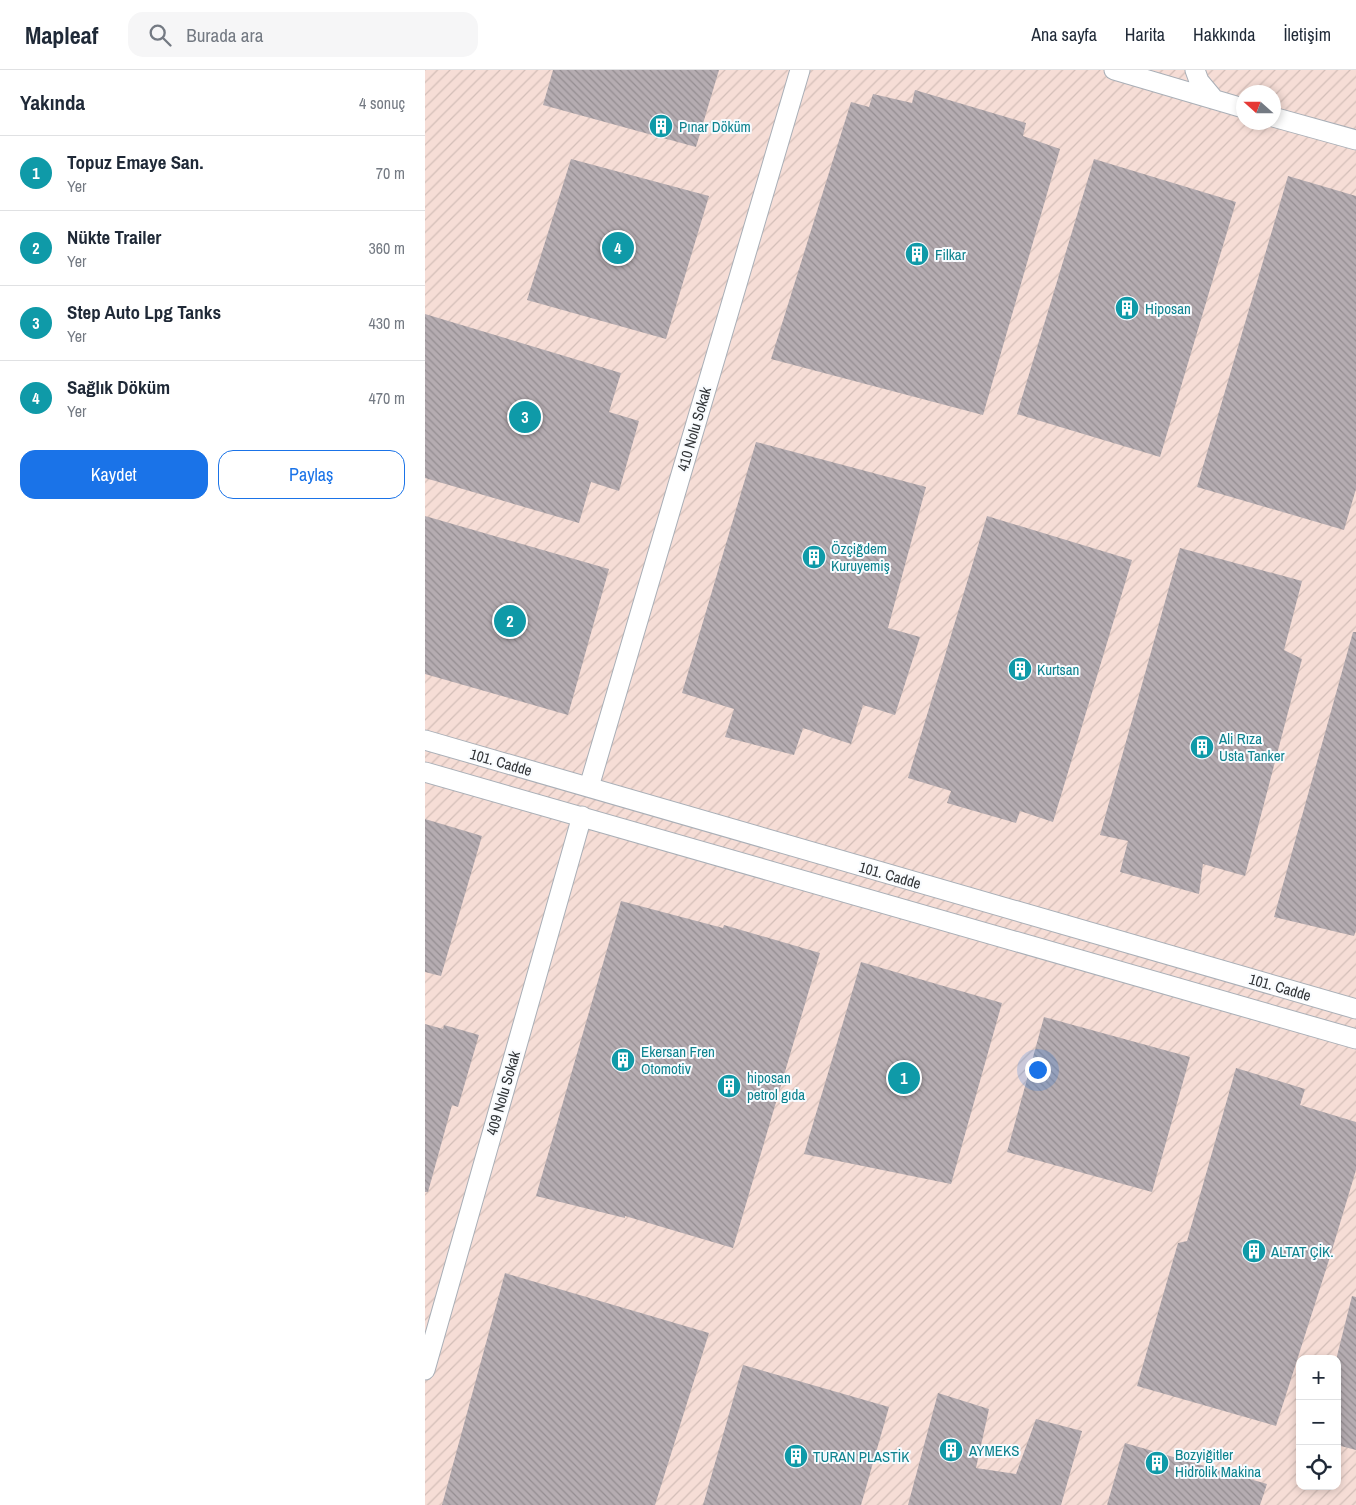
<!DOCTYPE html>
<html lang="tr">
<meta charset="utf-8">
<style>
body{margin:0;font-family:"Archivo Narrow",sans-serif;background:#f6f6f7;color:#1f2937}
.controls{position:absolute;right:15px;bottom:15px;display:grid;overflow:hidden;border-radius:10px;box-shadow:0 2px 8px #0003}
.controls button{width:45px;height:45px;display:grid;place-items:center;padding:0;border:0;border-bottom:1px solid #e0e1e3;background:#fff;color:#1f2937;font:25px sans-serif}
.compass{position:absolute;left:811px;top:15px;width:45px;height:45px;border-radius:50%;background:#fff;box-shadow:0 2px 8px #0003;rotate:291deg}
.you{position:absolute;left:612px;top:999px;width:18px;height:18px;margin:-12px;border:4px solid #fff;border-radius:50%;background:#1a73e8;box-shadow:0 0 0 8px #1a73e833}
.badge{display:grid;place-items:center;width:32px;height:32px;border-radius:50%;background:#1a73e8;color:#fff;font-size:16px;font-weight:700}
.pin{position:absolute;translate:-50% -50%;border:2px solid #fff;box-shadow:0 1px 5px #0006}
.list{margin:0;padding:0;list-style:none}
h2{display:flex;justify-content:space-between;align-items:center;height:65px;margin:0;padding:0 20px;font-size:21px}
h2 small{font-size:16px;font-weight:400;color:#747a83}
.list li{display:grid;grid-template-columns:32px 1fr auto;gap:15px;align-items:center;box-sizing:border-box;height:75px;padding:0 20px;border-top:1px solid #e0e1e3}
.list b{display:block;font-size:19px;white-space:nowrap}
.list p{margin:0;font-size:16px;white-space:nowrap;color:#747a83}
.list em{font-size:16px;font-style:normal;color:#747a83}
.actions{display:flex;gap:10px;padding:15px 20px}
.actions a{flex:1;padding:11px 0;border:1px solid #1a73e8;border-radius:15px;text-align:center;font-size:18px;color:#1a73e8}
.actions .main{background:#1a73e8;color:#fff}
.icon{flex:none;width:28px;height:28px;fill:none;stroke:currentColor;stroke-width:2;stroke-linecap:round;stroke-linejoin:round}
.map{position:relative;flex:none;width:931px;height:1435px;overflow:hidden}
header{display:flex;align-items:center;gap:30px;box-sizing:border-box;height:70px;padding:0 25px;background:#fff;border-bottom:1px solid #e0e1e3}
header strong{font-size:24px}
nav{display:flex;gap:28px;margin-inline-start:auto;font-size:18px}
.search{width:350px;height:45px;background:#f6f6f7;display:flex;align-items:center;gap:12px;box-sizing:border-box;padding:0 18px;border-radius:15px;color:#747a83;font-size:19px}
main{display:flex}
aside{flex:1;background:#fff}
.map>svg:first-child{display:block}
.industrial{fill:url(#industrial-furrows);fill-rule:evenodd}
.building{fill:url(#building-back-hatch)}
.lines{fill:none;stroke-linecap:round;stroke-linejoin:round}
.minor-casing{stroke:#a9afb7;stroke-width:21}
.minor{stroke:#fff;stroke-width:19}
.labels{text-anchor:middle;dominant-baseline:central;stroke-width:4;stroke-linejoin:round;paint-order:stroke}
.culture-label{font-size:15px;fill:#0d838f;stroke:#f8fbfe;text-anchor:start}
.street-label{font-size:15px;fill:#313437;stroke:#f8fbfe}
</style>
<header>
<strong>Mapleaf</strong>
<div class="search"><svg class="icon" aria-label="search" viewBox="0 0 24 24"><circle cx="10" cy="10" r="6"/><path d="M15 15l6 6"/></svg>Burada ara</div>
<nav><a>Ana sayfa</a><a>Harita</a><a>Hakkında</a><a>İletişim</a></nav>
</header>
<main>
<aside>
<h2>Yakında<small>4 sonuç</small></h2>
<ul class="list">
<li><span class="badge" style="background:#0f9aa8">1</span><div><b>Topuz Emaye San.</b><p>Yer</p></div><em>70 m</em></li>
<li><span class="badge" style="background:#0f9aa8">2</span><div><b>Nükte Trailer</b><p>Yer</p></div><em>360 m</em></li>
<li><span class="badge" style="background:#0f9aa8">3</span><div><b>Step Auto Lpg Tanks</b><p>Yer</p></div><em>430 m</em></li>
<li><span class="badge" style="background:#0f9aa8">4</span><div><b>Sağlık Döküm</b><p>Yer</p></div><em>470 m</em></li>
</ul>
<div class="actions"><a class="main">Kaydet</a><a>Paylaş</a></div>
</aside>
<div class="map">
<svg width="931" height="1435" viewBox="0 0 931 1435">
<defs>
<pattern id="industrial-furrows" width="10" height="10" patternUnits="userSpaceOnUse" patternTransform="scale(1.25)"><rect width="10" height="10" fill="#f6ddd6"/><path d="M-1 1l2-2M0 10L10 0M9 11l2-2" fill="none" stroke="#d3beb8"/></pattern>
<pattern id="building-back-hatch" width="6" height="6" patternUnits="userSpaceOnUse" patternTransform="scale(1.25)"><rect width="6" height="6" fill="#b5acb1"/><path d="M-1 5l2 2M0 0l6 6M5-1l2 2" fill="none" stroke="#948d91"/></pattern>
</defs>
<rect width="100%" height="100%" fill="#e7eef6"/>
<!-- industrial -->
<path class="industrial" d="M0,0H931V1435H0ZM818,22H848V52H818ZM875,1289H912V1416H875Z"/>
<!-- building -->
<path class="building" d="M128,0H294L271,77L118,35Z
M490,20L601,53L598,66L635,79L558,345L346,289L426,32L444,37L448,24L487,33Z
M146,89L284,126L241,269L102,230Z
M669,89L811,132L735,387L592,344Z
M863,106L931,126V419L919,460L772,417Z
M0,244L196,303L184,342L214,351L194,421L166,412L154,453L0,408Z
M331,372L501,417L463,558L495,567L470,645L438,635L426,674L378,658L369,685L300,667L309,639L257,623Z
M0,446L184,499L143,645L0,604Z
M562,446L707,490L628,752L595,741L591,753L522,733L526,721L483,708Z
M755,478L877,511L859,580L877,589L820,806L778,794L774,824L695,802L703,771L675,765Z
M928,562H931V861L929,866L849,847Z
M0,749L57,766L16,906L0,902Z
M196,831L298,858L299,855L395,883L308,1178L200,1146V1148L111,1126Z
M436,892L577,933L526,1114L379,1084Z
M619,947L765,987L727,1122L582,1082Z
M0,954L18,959L19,955L54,965L33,1037L27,1035L3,1122H0Z
M811,998L880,1019L875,1035L931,1052V1100L904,1190L851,1356L712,1316L753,1173L762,1171Z
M80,1203L284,1263L230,1435H17Z
M927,1226L931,1227V1380L912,1375V1286Z
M318,1295L464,1337L436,1435H278Z
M513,1323L564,1339L551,1398L591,1404L611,1349L657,1361L636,1435H483Z
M700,1373L842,1414L835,1435H682Z"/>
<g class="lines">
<!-- minor casing -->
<g class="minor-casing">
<path id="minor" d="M689,0L818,38
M770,0L774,11L789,29
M848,47L931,70
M0,670L931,939
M0,702L931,969
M164,717L375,0
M0,1300L157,746"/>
</g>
<!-- minor -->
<use href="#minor" class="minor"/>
</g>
<!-- icons -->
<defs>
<g id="building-disc" transform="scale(1.25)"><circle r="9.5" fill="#0f9aa8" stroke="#f8fbfe"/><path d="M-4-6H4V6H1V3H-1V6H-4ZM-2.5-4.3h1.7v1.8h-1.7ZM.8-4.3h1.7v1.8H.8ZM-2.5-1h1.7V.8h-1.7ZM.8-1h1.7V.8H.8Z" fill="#fff"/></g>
</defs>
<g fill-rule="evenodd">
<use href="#building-disc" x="236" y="56"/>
<use href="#building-disc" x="492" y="184"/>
<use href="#building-disc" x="702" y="238"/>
<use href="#building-disc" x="389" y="487"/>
<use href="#building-disc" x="595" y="599"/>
<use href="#building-disc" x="777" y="677"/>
<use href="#building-disc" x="198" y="990"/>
<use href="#building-disc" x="304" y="1016"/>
<use href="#building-disc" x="829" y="1181"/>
<use href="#building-disc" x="526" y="1380"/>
<use href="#building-disc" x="371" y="1386"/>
<use href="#building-disc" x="732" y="1393"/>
</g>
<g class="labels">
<!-- culture labels -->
<g class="culture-label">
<text x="254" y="56">Pınar Döküm</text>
<text x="510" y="184">Filkar</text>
<text x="720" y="238">Hiposan</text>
<text x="406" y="478">Özçiğdem<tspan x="406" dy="17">Kuruyemiş</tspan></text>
<text x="612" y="599">Kurtsan</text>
<text x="794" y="668">Ali Rıza<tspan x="794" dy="17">Usta Tanker</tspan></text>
<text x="216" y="981">Ekersan Fren<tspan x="216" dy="17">Otomotiv</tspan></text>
<text x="322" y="1007">hiposan<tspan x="322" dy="17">petrol gıda</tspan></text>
<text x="846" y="1181">ALTAT ÇİK.</text>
<text x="544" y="1380">AYMEKS</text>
<text x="750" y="1384">Bozyiğitler<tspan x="750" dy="17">Hidrolik Makina</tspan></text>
<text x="388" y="1386">TURAN PLASTİK</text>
</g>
<!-- street labels -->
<g class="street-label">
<text transform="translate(269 359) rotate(-74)">410 Nolu Sokak</text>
<text transform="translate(76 692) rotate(16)">101. Cadde</text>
<text transform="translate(465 805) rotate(16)">101. Cadde</text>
<text transform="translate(855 917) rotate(16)">101. Cadde</text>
<text transform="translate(78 1023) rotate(-74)">409 Nolu Sokak</text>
</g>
</g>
</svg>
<div class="controls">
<button>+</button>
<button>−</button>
<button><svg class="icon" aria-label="locate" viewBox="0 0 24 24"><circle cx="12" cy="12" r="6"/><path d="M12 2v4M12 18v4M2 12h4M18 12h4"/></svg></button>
</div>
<svg class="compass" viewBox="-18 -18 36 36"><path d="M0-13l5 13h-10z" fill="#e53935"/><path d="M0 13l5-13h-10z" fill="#747a83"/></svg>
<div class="you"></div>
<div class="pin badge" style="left:479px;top:1008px;background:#0f9aa8">1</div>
<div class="pin badge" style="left:85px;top:551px;background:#0f9aa8">2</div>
<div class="pin badge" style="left:100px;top:347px;background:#0f9aa8">3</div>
<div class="pin badge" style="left:193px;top:178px;background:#0f9aa8">4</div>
</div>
</main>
